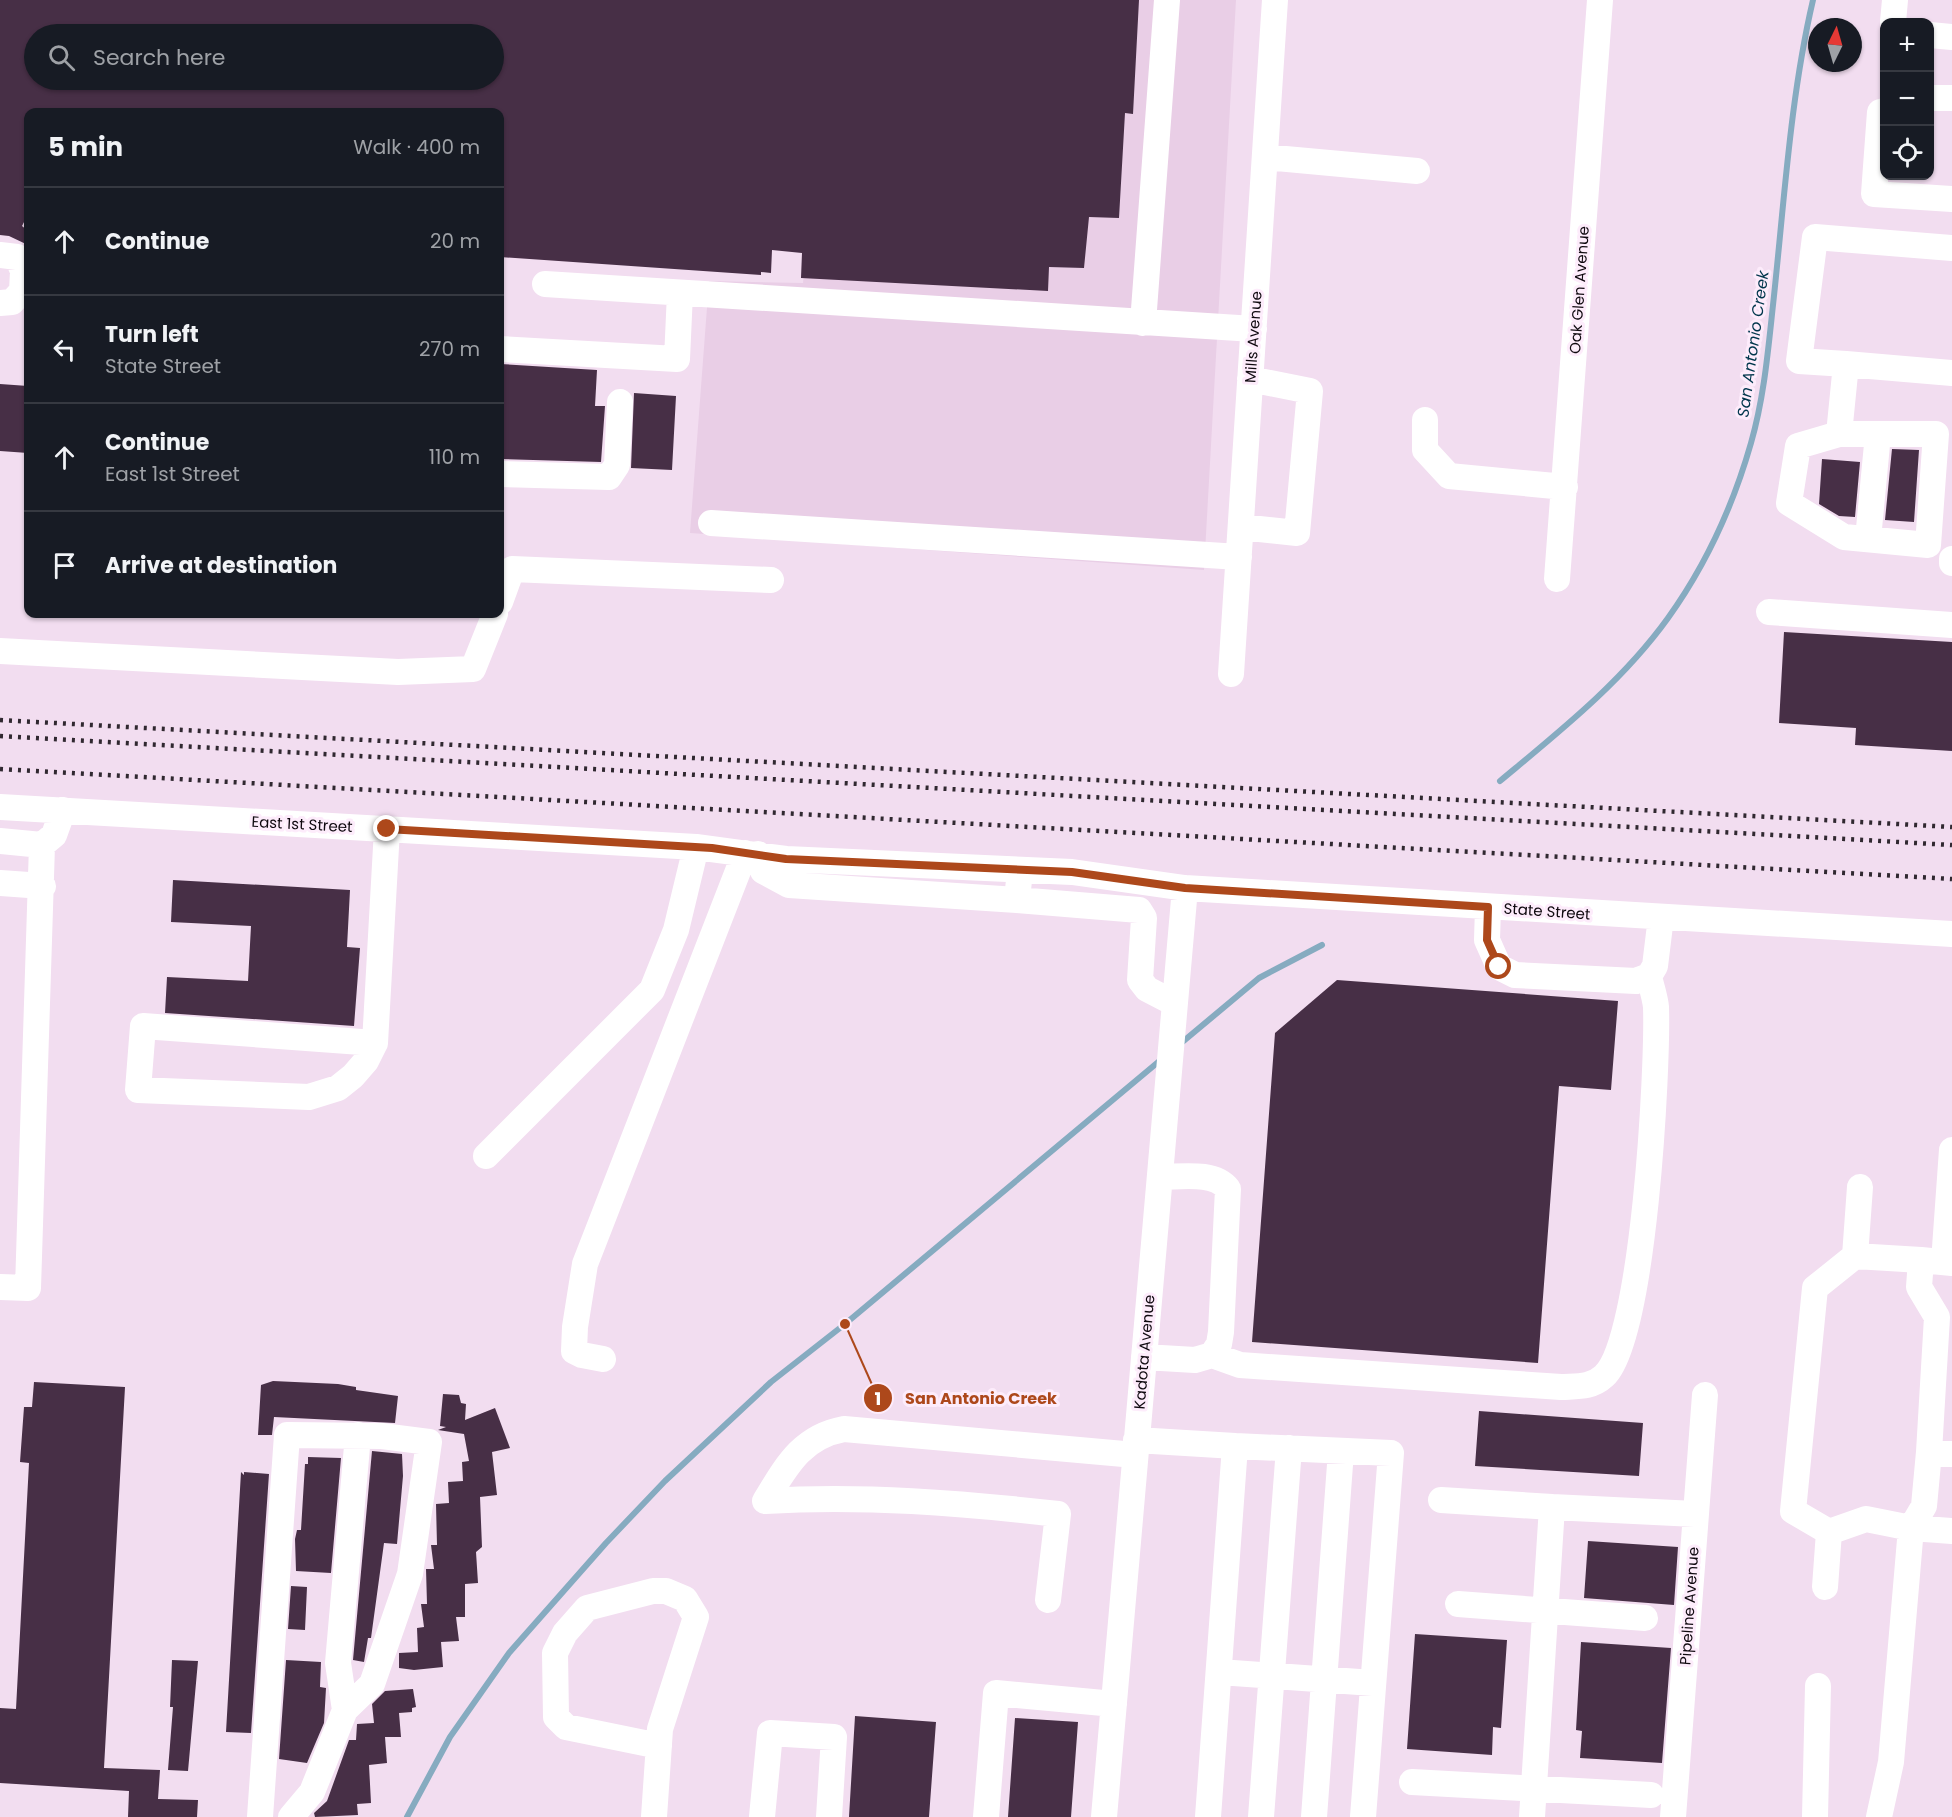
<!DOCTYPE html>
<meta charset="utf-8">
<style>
body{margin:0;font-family:Poppins,sans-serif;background:#20242c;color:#f1f3f6}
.controls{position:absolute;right:18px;top:18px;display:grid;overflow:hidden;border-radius:12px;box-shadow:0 2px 4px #0004}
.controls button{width:54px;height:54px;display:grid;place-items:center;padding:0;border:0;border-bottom:2px solid #363941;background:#171b24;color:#f1f3f6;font:30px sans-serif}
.compass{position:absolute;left:1808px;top:18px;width:54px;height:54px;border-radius:50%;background:#171b24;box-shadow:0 2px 4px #0004;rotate:5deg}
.stop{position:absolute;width:18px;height:18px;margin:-14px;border:4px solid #ad481b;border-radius:50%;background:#fff}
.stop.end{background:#ad481b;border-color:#fff;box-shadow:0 2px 6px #0008}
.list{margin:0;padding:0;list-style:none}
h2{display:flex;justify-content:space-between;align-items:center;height:78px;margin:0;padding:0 24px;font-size:26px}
h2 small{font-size:20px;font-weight:400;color:#9ea1a6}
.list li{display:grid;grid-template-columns:39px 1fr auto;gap:18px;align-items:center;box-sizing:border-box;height:108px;padding:0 24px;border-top:2px solid #363941}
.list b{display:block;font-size:22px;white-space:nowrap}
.list p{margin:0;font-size:20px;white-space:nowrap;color:#9ea1a6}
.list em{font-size:20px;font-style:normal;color:#9ea1a6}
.icon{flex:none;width:33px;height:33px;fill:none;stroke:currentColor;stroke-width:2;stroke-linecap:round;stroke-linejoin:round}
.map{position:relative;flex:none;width:1952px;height:1817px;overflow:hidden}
.search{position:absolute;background:#171b24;box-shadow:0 2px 4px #0004;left:24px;top:24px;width:480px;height:66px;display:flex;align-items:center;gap:15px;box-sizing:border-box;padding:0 21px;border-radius:33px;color:#9ea1a6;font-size:22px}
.panel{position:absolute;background:#171b24;box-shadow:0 2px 4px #0004;left:24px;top:108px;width:480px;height:510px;border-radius:12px}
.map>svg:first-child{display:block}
.built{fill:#e9cee6}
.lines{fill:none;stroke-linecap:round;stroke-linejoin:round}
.stream{stroke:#86abc0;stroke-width:6}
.building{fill:#472f46;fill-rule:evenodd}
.minor{stroke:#fff;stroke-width:26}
.rail{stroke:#302830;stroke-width:4.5;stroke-dasharray:3 6;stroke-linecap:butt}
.route{stroke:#ad481b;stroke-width:8}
.labels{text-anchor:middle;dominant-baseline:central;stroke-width:6;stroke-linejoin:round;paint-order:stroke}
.street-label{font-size:15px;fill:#0f090f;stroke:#fdecfb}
.water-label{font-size:16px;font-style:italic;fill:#00364c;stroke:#fdecfb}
.leader{fill:none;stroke:#ad481b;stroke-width:2}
.callout-dot{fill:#ad481b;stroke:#fdecfb;stroke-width:2}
.mark-label{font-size:18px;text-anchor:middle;font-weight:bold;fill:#fff}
.callout-label{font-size:16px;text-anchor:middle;font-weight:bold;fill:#ad481b;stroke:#fdecfb;stroke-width:6;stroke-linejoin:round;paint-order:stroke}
</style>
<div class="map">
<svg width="1952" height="1817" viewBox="0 0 1952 1817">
<rect width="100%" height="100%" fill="#f2ddf0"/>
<!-- built -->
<path class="built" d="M833,0H1236L1204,570L690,533L709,281L803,283Z"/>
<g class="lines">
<!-- stream -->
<path class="stream" d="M1500,781C1560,731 1622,682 1668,618C1706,565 1733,506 1751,443C1764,398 1768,351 1773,305C1784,205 1790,98 1813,0
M1180,1044L1259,978L1322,945
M407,1817L450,1737L509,1653L606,1543L665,1481L771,1382L845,1324L1163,1058"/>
</g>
<!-- building -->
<path class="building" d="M0,0H1139L1133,114L1125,113L1119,218L1089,217L1084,268L1049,267L1048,291L801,278L802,253L772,250L771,273L761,272V275L500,257V112H28V214L22,226L28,231V245L9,236L0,235ZM34,34H494V80H34Z
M500,364L597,370L595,406H605L601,462L500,459Z
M0,384L28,386V453L0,451Z
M634,393L676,396L672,470L631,468Z
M1892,449L1919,450L1914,522L1885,520Z
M1822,459L1860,462L1855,517L1839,516L1819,504Z
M1784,632L1952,642V751L1855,745L1856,728L1779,723Z
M173,880L350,890L347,947L360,948L354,1026L165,1013L167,977L248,981L251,926L171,922Z
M1337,980L1618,1001L1611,1090L1559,1086L1538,1363L1252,1342L1275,1033Z
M273,1381L338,1384L356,1387V1390L398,1396L395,1423L274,1417L272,1435H258L261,1385Z
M34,1382L125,1387L104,1768L160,1770L158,1799L198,1800L197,1817H128L129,1791L0,1783V1708L16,1709L29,1463L20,1462L24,1407H32Z
M443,1394L459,1395L461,1403L466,1404L465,1420L495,1408L510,1448L492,1452L497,1495L480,1497L482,1547L476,1552L478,1583L465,1584V1617H456L459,1641L441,1642L443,1667L414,1670L399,1668V1653L418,1652L417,1628L424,1627L421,1604H427L426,1569H434L431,1545H437L436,1504L449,1503L448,1482L463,1481L462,1462L469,1461L464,1434L438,1430L446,1427L440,1426Z
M1479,1411L1643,1423L1639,1476L1475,1466Z
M372,1451L402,1454L403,1476L397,1544L384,1543L371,1638H368L364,1662L353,1660Z
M308,1457L341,1458L331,1573L296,1571L295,1539L297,1530H301L305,1464H308Z
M241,1472L244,1475V1472L269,1474L251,1733L226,1732Z
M1588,1541L1678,1547L1674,1605L1584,1598Z
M291,1586L307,1587L305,1630L288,1629Z
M1415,1634L1507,1640L1501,1728L1493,1727L1492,1755L1407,1749Z
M1581,1642L1671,1648L1662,1763L1580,1758L1582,1731L1576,1730Z
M172,1660L198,1661L188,1771L168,1770L173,1707H170Z
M286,1660L321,1662L320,1687L326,1688L324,1723L307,1763L279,1759Z
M413,1689L416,1707L412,1708V1712L399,1713L401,1737H385L387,1763L369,1765L371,1803L357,1804L358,1815L315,1817L314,1813L327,1801L349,1740H356L357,1724L374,1723L372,1704L385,1691Z
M855,1716L936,1722L929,1817H849Z
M1015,1718L1078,1722L1071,1817H1008Z"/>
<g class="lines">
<!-- minor -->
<path class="minor" d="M1893,22L1895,0
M1930,35L1952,37
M1930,98H1952
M1884,111L1880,112L1874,194L1952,199
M1265,157L1417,171
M0,255L17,257L23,271L22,291L12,302L0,303
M545,284L1254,329
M1143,323L1167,0
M500,349L677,359L680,293
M1846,364L1799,361L1815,237L1952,248
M1425,420V450L1449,476L1565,487
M1839,434H1936L1928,545L1844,537L1789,503L1798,446Z
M1839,434L1846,364L1952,373
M500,474L609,477L617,465L620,402
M711,523L1239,557
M1241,527L1297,533L1310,391L1250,379
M1868,539L1878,434
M1952,559V563
M1557,579L1600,0
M500,602L512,569L771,580
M1769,612L1952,625
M0,651L398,672L473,669L495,614
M1231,674L1275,0
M0,807L696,847L786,859L1072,872L1185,888L1952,934
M0,841L42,845L54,835L63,810
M758,854L763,871L789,885L1017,900L1020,870
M0,883L43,886
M1017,900L1139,910L1144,918L1140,980L1147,989L1174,1003
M1488,907L1487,940L1499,967L1515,975L1636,981L1649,976L1655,966L1661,917
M375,1043L143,1026L138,1090L309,1097L338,1088L353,1076L366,1061L375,1043L387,829
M486,1156L652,990L676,930L696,847
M1855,1256L1921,1260
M1944,1262L1952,1150
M0,1287L28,1288L42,845
M1212,1355L1240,1365L1561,1387C1577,1386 1591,1388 1604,1376C1644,1340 1658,1068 1656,1007C1655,997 1651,986 1649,976
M1144,1357L1195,1360L1212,1355L1219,1344L1221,1332L1228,1189C1214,1171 1181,1177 1160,1177
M603,1359L582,1355L574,1351L575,1327L585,1264L745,853
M1136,1440L1235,1446
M1929,1452L1937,1317L1919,1287L1921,1260L1952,1263
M1441,1500L1552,1507
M1829,1532L1866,1519L1911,1528L1924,1506L1929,1452L1952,1454
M1825,1587L1829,1532L1793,1511L1815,1288L1855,1256L1860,1187
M1048,1600L1058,1514C961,1503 863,1495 765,1501C786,1467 801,1437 844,1429L1135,1455
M1458,1604L1645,1618
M1219,1672L1373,1683
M345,1710L338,1663L358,1435
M1412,1782L1651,1795
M260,1817L287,1435L382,1436L429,1442L410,1574L372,1684L345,1710L312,1792L291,1817
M654,1817L660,1729L696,1617L685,1599L666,1591H653L587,1608L565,1633L555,1653L556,1717L566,1727L659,1746
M762,1817L770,1733L834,1737L829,1817
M986,1817L996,1693L1114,1704
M1104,1817L1185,888
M1208,1817L1235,1446L1391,1453L1363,1817
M1261,1817L1289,1448
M1314,1817L1341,1451
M1532,1817L1552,1507L1695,1514
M1673,1817L1705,1395
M1815,1817L1818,1686
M1879,1817L1891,1762L1911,1528L1952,1531"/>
<!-- rail -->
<path class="rail" d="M0,720L1952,827
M0,736L1952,845
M0,769L1952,879"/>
</g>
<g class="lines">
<!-- route -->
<path class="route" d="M387,829L712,848L786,859L1072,872L1185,888L1488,907L1487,940L1499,967"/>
</g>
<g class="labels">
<!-- street labels -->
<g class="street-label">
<text transform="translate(1579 290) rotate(-86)">Oak Glen Avenue</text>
<text transform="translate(1253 337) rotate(-86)">Mills Avenue</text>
<text transform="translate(302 824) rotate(3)">East 1st Street</text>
<text transform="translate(1547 911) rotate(4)">State Street</text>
<text transform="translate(1144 1352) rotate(-85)">Kadota Avenue</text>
<text transform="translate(1689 1606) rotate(-86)">Pipeline Avenue</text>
</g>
<!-- water labels -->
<g class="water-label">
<text transform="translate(1753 344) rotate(-82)">San Antonio Creek</text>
</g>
</g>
<!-- callouts -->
<path class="leader" d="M845 1324L878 1398"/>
<g class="callout-dot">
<circle cx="845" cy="1324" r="6"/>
<circle cx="878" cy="1398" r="15"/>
</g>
<g class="mark-label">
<text x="878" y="1405">1</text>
</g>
<g class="callout-label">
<text x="981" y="1404">San Antonio Creek</text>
</g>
</svg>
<div class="controls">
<button>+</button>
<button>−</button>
<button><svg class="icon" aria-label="locate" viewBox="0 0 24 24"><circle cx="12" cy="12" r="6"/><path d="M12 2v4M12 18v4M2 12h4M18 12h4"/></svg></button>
</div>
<svg class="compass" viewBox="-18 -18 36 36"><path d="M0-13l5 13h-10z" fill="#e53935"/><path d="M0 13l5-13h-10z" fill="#9ea1a6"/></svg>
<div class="stop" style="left:1499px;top:967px"></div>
<div class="stop end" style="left:387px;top:829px"></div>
<div class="search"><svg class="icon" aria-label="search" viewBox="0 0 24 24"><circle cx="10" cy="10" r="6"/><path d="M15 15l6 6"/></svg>Search here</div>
<section class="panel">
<h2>5 min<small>Walk · 400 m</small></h2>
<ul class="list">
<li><svg class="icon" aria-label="ahead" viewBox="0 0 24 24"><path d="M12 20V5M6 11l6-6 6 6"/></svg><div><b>Continue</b></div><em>20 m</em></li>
<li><svg class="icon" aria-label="left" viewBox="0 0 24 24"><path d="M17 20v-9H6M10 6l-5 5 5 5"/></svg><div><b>Turn left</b><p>State Street</p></div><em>270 m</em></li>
<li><svg class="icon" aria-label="ahead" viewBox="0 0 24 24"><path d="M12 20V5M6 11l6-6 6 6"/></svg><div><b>Continue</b><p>East 1st Street</p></div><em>110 m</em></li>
<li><svg class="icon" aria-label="arrive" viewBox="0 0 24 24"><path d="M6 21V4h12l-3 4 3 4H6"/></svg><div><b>Arrive at destination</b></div></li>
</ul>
</section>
</div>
